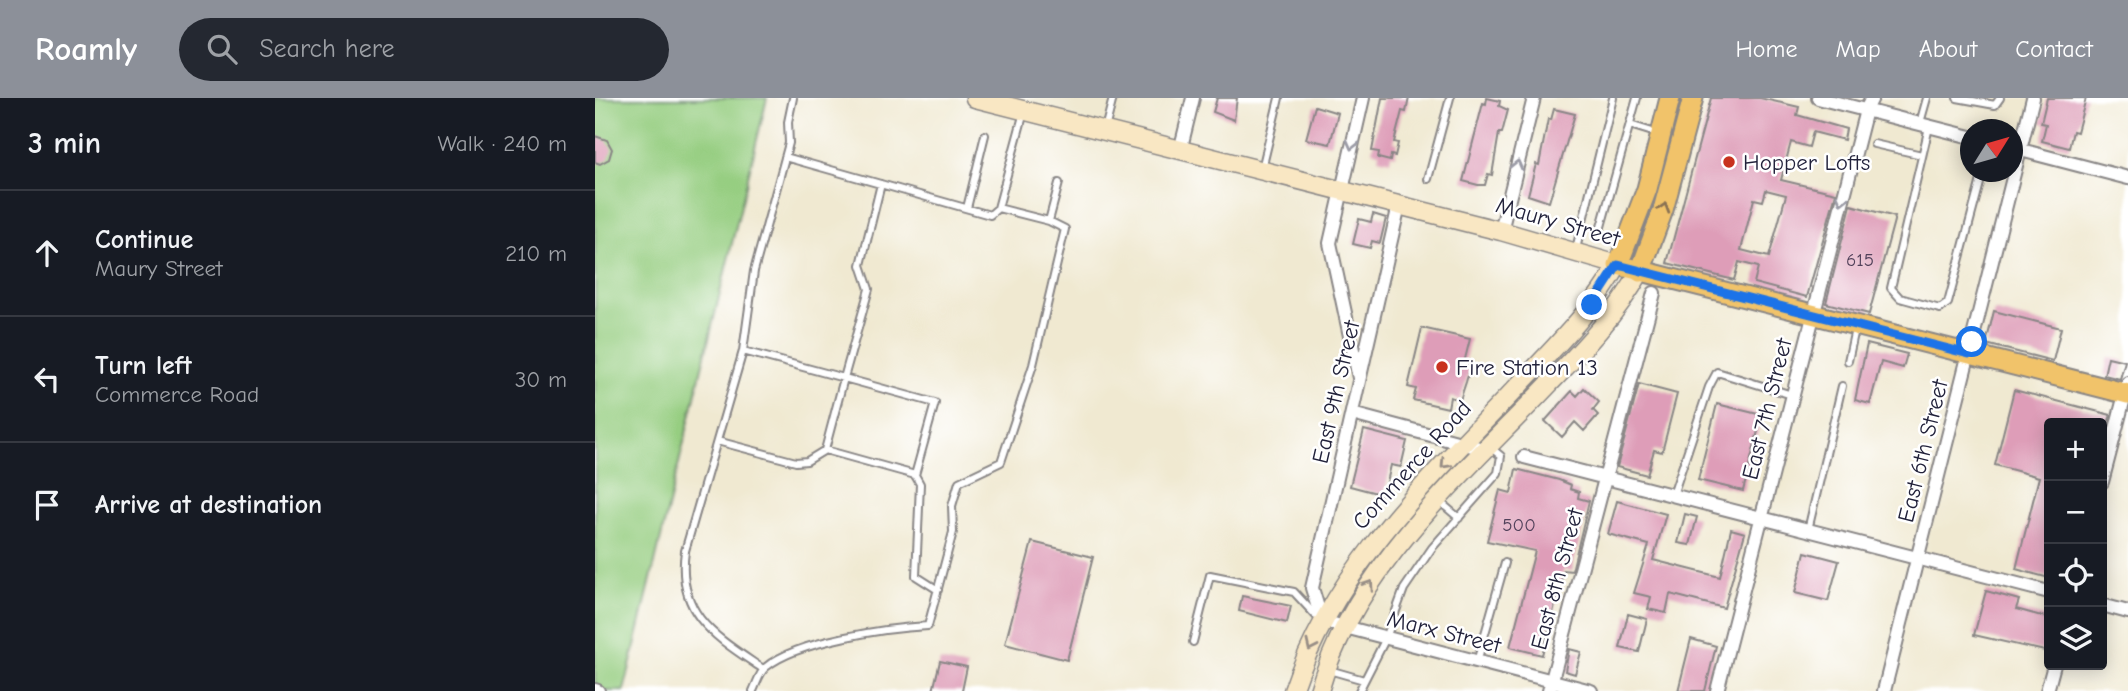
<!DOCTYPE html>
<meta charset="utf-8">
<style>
body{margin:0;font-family:"Comic Neue",sans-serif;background:#242831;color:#f1f3f6}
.controls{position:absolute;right:21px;bottom:21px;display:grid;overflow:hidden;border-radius:7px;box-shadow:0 4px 18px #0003}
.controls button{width:63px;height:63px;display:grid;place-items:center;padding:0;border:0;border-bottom:2px solid #363941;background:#171b24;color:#f1f3f6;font:35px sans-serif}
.compass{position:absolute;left:1365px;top:21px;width:63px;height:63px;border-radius:50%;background:#171b24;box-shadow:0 4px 18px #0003;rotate:53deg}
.stop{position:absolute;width:21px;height:21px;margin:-16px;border:5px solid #1a73e8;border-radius:50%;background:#fff}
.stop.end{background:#1a73e8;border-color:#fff;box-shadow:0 2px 7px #0008}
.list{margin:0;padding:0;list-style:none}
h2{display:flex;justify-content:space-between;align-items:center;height:91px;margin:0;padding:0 28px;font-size:30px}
h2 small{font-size:23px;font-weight:400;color:#9ea1a6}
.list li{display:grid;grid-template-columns:46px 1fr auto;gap:21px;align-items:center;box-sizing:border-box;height:126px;padding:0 28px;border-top:2px solid #363941}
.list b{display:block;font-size:26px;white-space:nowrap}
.list p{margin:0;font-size:23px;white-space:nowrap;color:#9ea1a6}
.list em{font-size:23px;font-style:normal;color:#9ea1a6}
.icon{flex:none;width:38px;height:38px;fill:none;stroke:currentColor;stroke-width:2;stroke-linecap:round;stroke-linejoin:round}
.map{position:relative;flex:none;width:1533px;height:593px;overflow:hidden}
header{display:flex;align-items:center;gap:42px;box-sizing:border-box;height:98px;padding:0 35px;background:#8c9099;color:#fff}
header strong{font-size:33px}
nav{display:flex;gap:38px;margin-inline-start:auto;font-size:24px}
.search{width:490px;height:63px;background:#242831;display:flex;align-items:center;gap:18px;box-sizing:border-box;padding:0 24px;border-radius:38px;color:#9ea1a6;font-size:26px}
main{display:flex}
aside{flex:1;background:#171b24}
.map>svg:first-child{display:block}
.green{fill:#96ce81;stroke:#5c785e;stroke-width:2}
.building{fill:#de9db8;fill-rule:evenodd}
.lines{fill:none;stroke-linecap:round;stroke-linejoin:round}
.lane-casing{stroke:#898686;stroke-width:10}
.street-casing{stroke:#898686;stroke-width:16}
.secondary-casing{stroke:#898686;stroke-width:21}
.primary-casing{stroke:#898686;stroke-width:23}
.lane{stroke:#fff;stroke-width:6}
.street{stroke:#fff;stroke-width:12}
.secondary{stroke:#f9e7c3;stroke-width:18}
.primary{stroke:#f1c36a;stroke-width:19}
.oneway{stroke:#9c9ca7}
.oneway2{stroke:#8a7252}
.oneway3{stroke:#988e86}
.route{stroke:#1a73e8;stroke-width:9}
.poi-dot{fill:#c8321e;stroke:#fff;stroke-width:2.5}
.labels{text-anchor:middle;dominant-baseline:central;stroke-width:5;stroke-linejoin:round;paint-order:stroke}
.number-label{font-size:19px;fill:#51415a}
.poi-label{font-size:23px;fill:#22223b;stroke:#fff;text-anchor:start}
.street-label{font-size:23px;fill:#22223b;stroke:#fff}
</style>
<header>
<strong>Roamly</strong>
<div class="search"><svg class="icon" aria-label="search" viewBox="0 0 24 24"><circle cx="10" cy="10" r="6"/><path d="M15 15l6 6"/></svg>Search here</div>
<nav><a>Home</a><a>Map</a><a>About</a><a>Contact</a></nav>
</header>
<main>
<aside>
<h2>3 min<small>Walk · 240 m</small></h2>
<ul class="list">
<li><svg class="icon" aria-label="ahead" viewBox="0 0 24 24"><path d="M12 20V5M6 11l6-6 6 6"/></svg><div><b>Continue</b><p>Maury Street</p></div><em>210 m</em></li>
<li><svg class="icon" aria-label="left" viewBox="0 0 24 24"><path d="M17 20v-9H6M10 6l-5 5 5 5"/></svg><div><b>Turn left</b><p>Commerce Road</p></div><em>30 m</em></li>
<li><svg class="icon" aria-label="arrive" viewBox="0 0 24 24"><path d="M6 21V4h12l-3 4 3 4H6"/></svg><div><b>Arrive at destination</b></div></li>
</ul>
</aside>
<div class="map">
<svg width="1533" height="593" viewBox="0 0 1533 593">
<rect width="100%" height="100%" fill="#fff"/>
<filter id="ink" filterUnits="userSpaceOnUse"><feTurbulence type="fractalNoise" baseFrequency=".0143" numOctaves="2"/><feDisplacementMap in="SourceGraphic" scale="14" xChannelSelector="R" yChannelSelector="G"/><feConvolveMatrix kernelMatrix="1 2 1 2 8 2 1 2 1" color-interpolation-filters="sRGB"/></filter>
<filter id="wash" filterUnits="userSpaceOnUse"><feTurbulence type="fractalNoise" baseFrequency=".00686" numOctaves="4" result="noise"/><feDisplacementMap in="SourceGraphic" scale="28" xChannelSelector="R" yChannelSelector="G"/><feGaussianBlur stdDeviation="1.57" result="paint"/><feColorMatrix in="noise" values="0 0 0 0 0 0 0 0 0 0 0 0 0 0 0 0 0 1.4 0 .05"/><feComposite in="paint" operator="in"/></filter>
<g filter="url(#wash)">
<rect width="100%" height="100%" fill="#f0e9d1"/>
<!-- green -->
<path class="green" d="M0,0H172L29,593H0Z"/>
<g id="blocks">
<!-- building -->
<path class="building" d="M622,0H642L639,22L618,14Z
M787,0H814L811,14L807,13L806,17L799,44L803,45L800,58L796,57L795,63L783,60L784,54L777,53Z
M892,0L905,3L904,8L913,12L907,35H904L897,77L893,76L890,87H883L868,83L888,5L891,6Z
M1116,0H1165L1204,9L1202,17L1251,31L1249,42L1218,34L1214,49L1196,44L1186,82L1241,95L1212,199L1159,185L1163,169L1144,164L1139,182L1072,165ZM1171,92L1191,97L1174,159L1146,152L1159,101L1168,103Z
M1452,0H1491L1482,34L1478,33L1474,50L1447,43L1451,26L1446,25Z
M720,8L743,15L735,46L711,41Z
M959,11L980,16L954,104L933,97L941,66L944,67L953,21L956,22Z
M0,38L12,42L17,51L14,61L5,66L0,64Z
M1256,107L1300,119L1274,216L1231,205Z
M778,116L791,120L785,145L777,143L775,150L758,146L764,121L776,124Z
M1399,213L1466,230L1458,263L1391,246Z
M827,230L875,241L869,265L876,267L871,284L865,302L855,299L853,310L818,302L821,291L813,289Z
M1272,246L1312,256L1308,270L1286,264L1275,306L1260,302Z
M1513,259L1530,263L1525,281L1509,277Z
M1044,286L1082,296L1067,354L1059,352L1052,377L1022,369Z
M989,290L1004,304L998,312L1003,317L989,333L980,324L967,339L950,323L977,293L982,298Z
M1419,292L1516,317L1513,325H1454V480L1421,471L1444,379L1400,367Z
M1122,306L1167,317L1148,393L1103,382Z
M769,332L812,343L806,369L796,367L789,397L755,388Z
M921,371L964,382L976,387L975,391L984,394L983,400L994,403L977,473L969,472L947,557L915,549L940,453L892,443L905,392L916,395Z
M1022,403L1071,416L1058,462L1125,479L1136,431L1150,435L1129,510L1075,496L1071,515L1053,511L1056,499L1039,495L1054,447L1013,436Z
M1090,416L1102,419L1095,447L1083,445Z
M437,444L498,459L472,562L410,546Z
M1210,454L1244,463L1233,503L1200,495Z
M1391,493L1424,502L1421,511L1454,520V554L1379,537Z
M647,498L696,508L692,525L644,513Z
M1033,516L1052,521L1044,554L1025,550Z
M1096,541L1121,548L1110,593H1083Z
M974,551L986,554L980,576L970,573Z
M345,563L372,569L367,593H338Z"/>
</g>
</g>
<g filter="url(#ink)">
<use href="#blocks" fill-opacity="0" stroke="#898686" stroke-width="2"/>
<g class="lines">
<!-- lane casing -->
<g class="lane-casing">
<path id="lane" d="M1362,0L1400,7L1405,0
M1325,25L1332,0
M1035,27L1064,36
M1334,29L1296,190L1305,200L1345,211L1353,205L1388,74
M510,31L518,0
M1279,46L1327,57
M190,59L395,117L403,110
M667,71L684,0
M833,81L855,0
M372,110L390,37
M454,123L464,85
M1004,136L1042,0
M981,151L1018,0
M1253,263L1260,231
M122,343L201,364L212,363L230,352L249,280L148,253
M230,352L320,377L340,305L249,280L274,191L266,167L286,86
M320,377L325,386L321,478L343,492
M1078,397L1114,289L1122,274L1197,297
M844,403L864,420
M1213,432L1247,288
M598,544L615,477L699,494L723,520
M882,564L910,465
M168,571C121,539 81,517 90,453L148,253L159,173L194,45L193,24L198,0
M734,572L769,582
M158,593C162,585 164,575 171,569C202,543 292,530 333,528L358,434L357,408L364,384L406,364L438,267L470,131L454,123L403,110L429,14
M764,593L791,540L809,491L837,450L903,375L906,358L895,349"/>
</g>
<!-- street casing -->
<g class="street-casing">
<path id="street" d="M1223,0L1376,39
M1418,50L1533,80
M585,53L598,0
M804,107L717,490L727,523L996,593
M906,133L939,0
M764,280L735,145L768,0
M757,316L892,352
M929,359L1454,494
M1507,384L1533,285
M1507,507L1533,514
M0,592L3,593
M954,593L1059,195
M1122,593L1271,12L1277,0
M1289,593L1438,0
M1452,593L1459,567"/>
</g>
<!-- secondary casing -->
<g class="secondary-casing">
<path id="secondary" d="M380,0L906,133L1023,167C998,212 960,249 925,286C836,380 740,468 698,593
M724,593C760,468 868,377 955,285C988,251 1022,216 1045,174"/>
</g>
<!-- primary casing -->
<g class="primary-casing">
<path id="primary" d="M1075,0L1052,91L1023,167L1533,296
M1045,174L1068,112L1098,0"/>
</g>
<!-- lane -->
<use href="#lane" class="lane"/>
<!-- street -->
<use href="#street" class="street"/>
<!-- secondary -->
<use href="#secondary" class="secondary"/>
<!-- primary -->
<use href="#primary" class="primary"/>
</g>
<!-- one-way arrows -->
<defs><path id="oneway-chevron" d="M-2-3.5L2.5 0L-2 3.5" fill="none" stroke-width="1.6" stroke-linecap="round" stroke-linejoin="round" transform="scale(1.75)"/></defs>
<g class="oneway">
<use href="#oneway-chevron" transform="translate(757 47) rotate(104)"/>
<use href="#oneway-chevron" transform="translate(922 67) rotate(-76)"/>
<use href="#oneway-chevron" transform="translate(1247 102) rotate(104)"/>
</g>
<use class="oneway2" href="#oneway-chevron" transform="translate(1069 110) rotate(-73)"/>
<g class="oneway3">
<use href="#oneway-chevron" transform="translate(850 366) rotate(133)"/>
<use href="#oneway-chevron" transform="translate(774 487) rotate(-56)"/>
<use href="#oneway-chevron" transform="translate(716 548) rotate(115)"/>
</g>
</g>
<g class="lines" filter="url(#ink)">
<!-- route -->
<path class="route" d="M997,207L1023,167L1374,256L1377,244"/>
</g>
<!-- markers -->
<g class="poi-dot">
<circle cx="1134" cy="64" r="7"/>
<circle cx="847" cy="269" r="7"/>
</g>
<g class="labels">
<!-- number labels -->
<g class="number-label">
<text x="1265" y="162">615</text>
<text x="924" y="427">500</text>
</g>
<!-- poi labels -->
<g class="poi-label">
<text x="1148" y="64">Hopper Lofts</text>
<text x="861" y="269">Fire Station 13</text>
</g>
<!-- street labels -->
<g class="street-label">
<text transform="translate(963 124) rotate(16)">Maury Street</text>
<text transform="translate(741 294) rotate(-77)">East 9th Street</text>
<text transform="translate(1172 311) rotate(-76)">East 7th Street</text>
<text transform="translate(1328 353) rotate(-76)">East 6th Street</text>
<text transform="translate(817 367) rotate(-48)">Commerce Road</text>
<text transform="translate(962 481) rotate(-75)">East 8th Street</text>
<text transform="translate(849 534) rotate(14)">Marx Street</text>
</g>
</g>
</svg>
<div class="controls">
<button>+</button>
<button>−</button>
<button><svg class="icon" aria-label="locate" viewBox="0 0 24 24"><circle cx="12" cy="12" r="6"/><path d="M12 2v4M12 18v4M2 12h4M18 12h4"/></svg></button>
<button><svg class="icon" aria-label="layers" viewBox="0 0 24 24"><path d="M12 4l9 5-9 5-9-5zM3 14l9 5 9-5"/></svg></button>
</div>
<svg class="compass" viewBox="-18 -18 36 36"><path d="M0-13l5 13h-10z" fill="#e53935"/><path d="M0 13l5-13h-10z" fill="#9ea1a6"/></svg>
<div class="stop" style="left:1377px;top:244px"></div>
<div class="stop end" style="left:997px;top:207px"></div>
</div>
</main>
